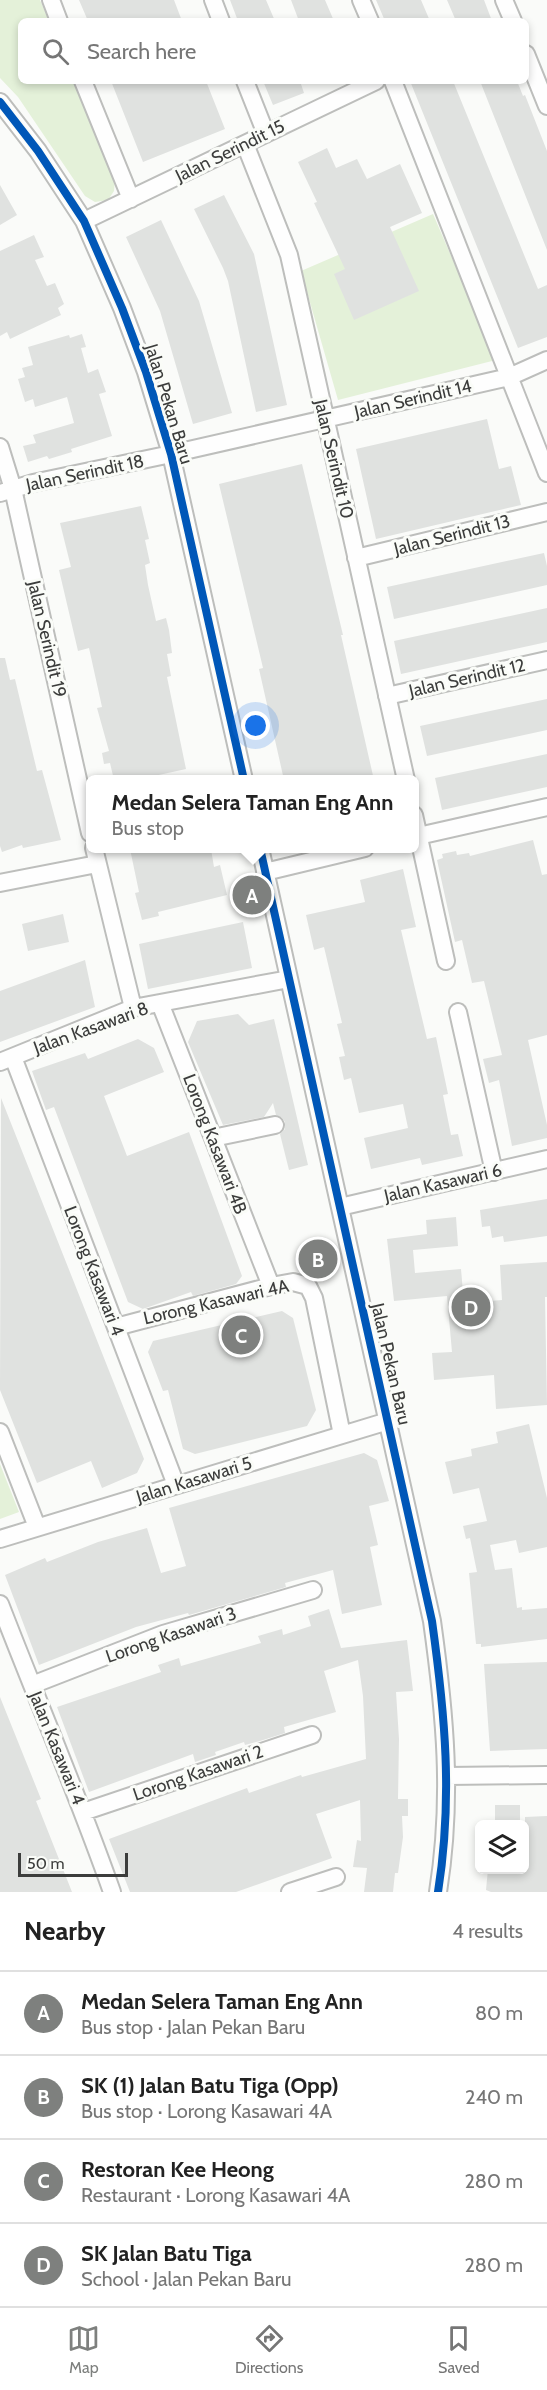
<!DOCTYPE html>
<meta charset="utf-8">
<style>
body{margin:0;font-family:Cabin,sans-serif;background:#f6f6f6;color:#222}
.controls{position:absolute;right:18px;bottom:18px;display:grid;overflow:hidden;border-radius:9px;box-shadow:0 3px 9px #0003}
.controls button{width:54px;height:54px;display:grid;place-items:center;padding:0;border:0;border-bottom:2px solid #e0e0e0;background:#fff;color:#222;font:30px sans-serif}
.scale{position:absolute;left:18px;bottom:15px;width:110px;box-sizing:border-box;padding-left:6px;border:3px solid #3c3d3c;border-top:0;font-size:16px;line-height:21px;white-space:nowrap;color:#3c3d3c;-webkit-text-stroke:4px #fafcf8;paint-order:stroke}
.you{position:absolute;left:256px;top:726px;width:21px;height:21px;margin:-15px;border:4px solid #fff;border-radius:50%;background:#1a73e8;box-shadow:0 0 0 9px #1a73e833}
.badge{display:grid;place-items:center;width:39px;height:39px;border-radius:50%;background:#7e807e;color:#fff;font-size:20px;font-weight:700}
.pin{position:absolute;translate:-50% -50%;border:3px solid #fff;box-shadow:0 2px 6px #0006}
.popup{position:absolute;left:86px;top:775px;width:333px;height:78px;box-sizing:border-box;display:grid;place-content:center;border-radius:9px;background:#fff;filter:drop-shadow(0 2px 4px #0005);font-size:20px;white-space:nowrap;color:#767676}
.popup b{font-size:22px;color:#222}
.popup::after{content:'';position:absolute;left:50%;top:100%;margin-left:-12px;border:12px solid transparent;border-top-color:#fff}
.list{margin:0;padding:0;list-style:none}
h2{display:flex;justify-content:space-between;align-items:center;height:78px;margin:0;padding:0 24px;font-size:26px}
h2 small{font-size:20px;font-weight:400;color:#767676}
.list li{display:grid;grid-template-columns:39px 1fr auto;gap:18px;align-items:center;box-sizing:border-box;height:84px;padding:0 24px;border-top:2px solid #e0e0e0}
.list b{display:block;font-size:22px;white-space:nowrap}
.list p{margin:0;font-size:20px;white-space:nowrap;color:#767676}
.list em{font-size:20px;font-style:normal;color:#767676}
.icon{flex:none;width:33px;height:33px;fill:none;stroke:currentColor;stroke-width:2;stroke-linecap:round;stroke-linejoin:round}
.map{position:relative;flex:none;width:547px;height:1892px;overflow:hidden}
.search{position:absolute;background:#fff;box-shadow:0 3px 9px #0003;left:18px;right:18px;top:18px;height:66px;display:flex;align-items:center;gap:15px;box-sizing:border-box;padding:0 21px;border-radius:9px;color:#767676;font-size:22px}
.sheet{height:414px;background:#fff}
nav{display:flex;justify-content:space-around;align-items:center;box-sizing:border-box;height:84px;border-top:2px solid #e0e0e0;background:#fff;font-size:16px;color:#767676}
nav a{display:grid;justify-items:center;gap:3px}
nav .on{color:#7e807e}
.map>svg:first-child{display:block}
.green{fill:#e4f1d9}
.building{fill:#e0e2e0}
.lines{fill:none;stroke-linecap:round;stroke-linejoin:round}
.minor-casing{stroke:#bdbebc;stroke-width:20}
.minor{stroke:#fefefe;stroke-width:16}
.cycleway-casing{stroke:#fafcf8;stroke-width:11}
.cycleway{stroke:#0057b8;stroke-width:8}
.labels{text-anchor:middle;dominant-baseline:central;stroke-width:6;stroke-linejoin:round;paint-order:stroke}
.street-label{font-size:18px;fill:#3c3d3c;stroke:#fafcf8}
</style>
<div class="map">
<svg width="547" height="1892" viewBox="0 0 547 1892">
<rect width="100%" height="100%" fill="#fafbf9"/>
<!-- green -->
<path class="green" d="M0,0H40L49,21H21V81H74L115,179L114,191L108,200L95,202L85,196L18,97L0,78Z
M433,214L496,360L338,400L301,271Z
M0,1464L19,1512L0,1519Z"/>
<!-- building -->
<path class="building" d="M79,0H174L182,21H88Z
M230,0H266L275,21H238Z
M291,0H325L334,21H299Z
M376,0H421L430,21H385Z
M447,0H484L492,21H456Z
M111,81H206L225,129L143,162Z
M263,81H300L304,93L273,105Z
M410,81H453L538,289L547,285V337L518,348Z
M480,81H517L523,96L525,95L547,151V250Z
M327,148L336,168L357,159L367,179L400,164L422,213L390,227L419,291L354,320L334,274L345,269L314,203L317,202L298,162Z
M0,185L17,215L0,225Z
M224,195L254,254L287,405L256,412L228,281L223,268L194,209Z
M161,220L199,301L232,413L193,424L160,311L126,237Z
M34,235L44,257L35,260L47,286L55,283L64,304L58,308L61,315L10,339L7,332L0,336V251Z
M82,334L86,347L81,348L88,373L98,369L106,392L99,394L112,436L71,449L72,452L49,459L47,456L28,462L23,446L36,443L33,435L74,423L67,397L35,407L33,399L25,402L18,379L25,377L22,368L33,365L28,347L69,335L70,338Z
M487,419L499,469L511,466L521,505L376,539L356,449Z
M302,464L343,635H341L374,780H284L259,669L263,668L219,484Z
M141,506L149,539L145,540L150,563L145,565L148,585L156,621L166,618L169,630L172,653L167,654L171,676L167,677L186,769L136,780H114L110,763L104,764L102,753L109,751L97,708L102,707L89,648L78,651L59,570L71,567L60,523Z
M544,553L547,566V585L394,619L387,587Z
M547,608V642L401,674L394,641Z
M0,658H5L10,680L15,679L37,771L42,770L61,840L23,848L22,845L2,852L0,846Z
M547,699V730L427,756L420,726Z
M547,754V787L442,810L435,778Z
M533,840L542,875L547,874V1035L528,1040L547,1125V1138L512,1146L499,1080L489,1083L483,1059L502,1055L484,981L472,983L462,940L455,942L437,860L443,858L442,854L456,851L457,855L469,853L470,856Z
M130,849H211L214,867L220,865L227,895L158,912L159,916L142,920L135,893L139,892Z
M403,869L416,927L401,930L427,1039L436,1037L448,1094L443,1095L451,1135L458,1134L463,1156L422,1165L420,1158L371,1169L364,1138L408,1128L403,1104L359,1113L351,1078L344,1080L339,1057L345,1056L337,1024L342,1023L324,947L314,950L306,915L365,902L360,880Z
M63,914L69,942L28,951L22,924Z
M243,922L252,968L148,989L139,944Z
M85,960L95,1007L0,1042V991Z
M238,1014L249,1025L274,1019L308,1165L289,1170L280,1134L285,1129V1122L282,1118L276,1115L273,1103L264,1117L223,1125L188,1042L197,1021Z
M138,1039L154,1048L164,1072L104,1096L127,1156L189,1132L242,1276L236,1284L193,1296L191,1292L143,1309L128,1302L54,1107L46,1110L32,1071L85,1053L88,1059Z
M1,1098L144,1459L137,1473L102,1488L91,1461L37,1483L0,1390Z
M547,1199V1236L504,1242L503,1236L492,1238L490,1226L482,1227L480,1210Z
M456,1217L458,1246L413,1250L415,1273L461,1269L464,1303L502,1300L500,1265L547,1262V1297H545L547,1405L496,1409L494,1375L434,1380L432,1353L452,1352L447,1296L394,1301L387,1239L427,1234L426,1220Z
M282,1311L293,1318L316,1410L307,1426L195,1454L183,1449L168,1390L163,1391L148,1352L153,1341Z
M529,1424L547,1498V1547L519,1553L516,1540L490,1545L495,1570L512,1568L517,1608L522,1607V1610L547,1608V1639L481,1647V1644H476L469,1573L477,1572L470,1538L466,1539L463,1526L487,1521L479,1488L453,1494L445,1462L472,1456L471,1449L498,1443L496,1432Z
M364,1453L377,1460L389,1501L369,1506L378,1545L370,1547L382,1605L342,1614L333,1570L285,1583L286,1587L189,1615L188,1613L136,1627L39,1665L5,1575L45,1558L47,1562L98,1542L147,1528L161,1573L186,1566L169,1508Z
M329,1609L341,1648L407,1640L413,1691L396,1692L399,1739L398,1799H408V1816H402L403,1837L398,1873H395L393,1892H364L367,1868L353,1867L357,1840L361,1841L360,1800L316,1814L332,1858L236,1892H130L109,1839L247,1788L249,1793L301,1775L302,1777L366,1759L363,1696L358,1660L324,1671L336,1712L284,1727L285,1733L260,1741L245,1745L244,1742L215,1752L216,1755L195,1762L193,1754L89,1792L57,1707L161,1672L158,1665L179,1658L181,1666L261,1643L258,1636L282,1629L283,1635L311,1626L308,1616Z
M547,1662V1749L490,1751L484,1664Z
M0,1697L41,1799L36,1801L72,1892H0Z
M495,1805H520V1824H495Z
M547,1816V1892H491L486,1890L488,1869H525V1817Z"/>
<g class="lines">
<!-- minor casing -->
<g class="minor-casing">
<path id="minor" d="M51,0L59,21
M213,0L221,21
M361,0L370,21
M504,0L513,21
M526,54L547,106
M83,81L131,199
M245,81L266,134
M393,81L547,473
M0,102L38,151L84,221L122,308L146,372L171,454L244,780
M245,144L289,255L406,780
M84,221L376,81
M0,447L13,489L90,833
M0,493L33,483L171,454L509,377L547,360
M356,558L547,512
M387,696L547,660
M414,815L446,961
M414,837L547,807
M94,848L133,1008
M260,848L432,1621C445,1714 453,1798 438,1892
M265,872L365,848
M0,883L97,864
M160,1003L271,1286
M458,1012L494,1172
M13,1057L176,1485
M0,1062L133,1008L289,979
M213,1138L275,1125
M340,1207L547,1159
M116,1327L271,1286L293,1282L308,1286L314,1298L342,1435
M0,1432L37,1527
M0,1539L388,1421
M0,1604C37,1700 78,1795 112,1892
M32,1685L163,1634L313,1590
M447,1776L547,1775
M83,1812L312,1735
M290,1892L336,1877"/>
</g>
<!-- minor -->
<use href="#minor" class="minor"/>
<!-- cycleway casing -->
<g class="cycleway-casing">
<path id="cycleway" d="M0,102L38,151L84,221L122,308L146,372L171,454L244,780
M260,848L432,1621C445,1714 453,1798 438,1892"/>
</g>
<!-- cycleway -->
<use href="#cycleway" class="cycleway"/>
</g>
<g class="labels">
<!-- street labels -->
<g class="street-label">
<text transform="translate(230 151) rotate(-26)">Jalan Serindit 15</text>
<text transform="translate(413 399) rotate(-13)">Jalan Serindit 14</text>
<text transform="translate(169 404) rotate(73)">Jalan Pekan Baru</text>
<text transform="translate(334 459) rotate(77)">Jalan Serindit 10</text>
<text transform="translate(85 473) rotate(-12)">Jalan Serindit 18</text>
<text transform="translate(452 535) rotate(-14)">Jalan Serindit 13</text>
<text transform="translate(47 639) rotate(77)">Jalan Serindit 19</text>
<text transform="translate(467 678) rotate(-13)">Jalan Serindit 12</text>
<text transform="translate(91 1028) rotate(-20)">Jalan Kasawari 8</text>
<text transform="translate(215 1144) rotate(69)">Lorong Kasawari 4B</text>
<text transform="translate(443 1183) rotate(-13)">Jalan Kasawari 6</text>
<text transform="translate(94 1271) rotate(69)">Lorong Kasawari 4</text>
<text transform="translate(216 1302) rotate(-13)">Lorong Kasawari 4A</text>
<text transform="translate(391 1364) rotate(77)">Jalan Pekan Baru</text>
<text transform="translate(194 1480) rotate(-17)">Jalan Kasawari 5</text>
<text transform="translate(171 1635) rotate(-19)">Lorong Kasawari 3</text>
<text transform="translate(57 1748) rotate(68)">Jalan Kasawari 4</text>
<text transform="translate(198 1773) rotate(-19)">Lorong Kasawari 2</text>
</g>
</g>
</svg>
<div class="controls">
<button><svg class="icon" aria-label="layers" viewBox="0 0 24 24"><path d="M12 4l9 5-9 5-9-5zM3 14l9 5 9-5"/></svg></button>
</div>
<div class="scale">50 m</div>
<div class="you"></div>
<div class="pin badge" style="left:252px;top:895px">A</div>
<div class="popup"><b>Medan Selera Taman Eng Ann</b>Bus stop</div>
<div class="pin badge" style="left:318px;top:1259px">B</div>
<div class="pin badge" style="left:241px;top:1335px">C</div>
<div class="pin badge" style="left:471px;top:1307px">D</div>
<div class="search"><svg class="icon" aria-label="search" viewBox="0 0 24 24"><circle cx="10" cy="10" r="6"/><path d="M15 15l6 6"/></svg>Search here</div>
</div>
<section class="sheet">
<h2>Nearby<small>4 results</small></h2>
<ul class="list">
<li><span class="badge">A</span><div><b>Medan Selera Taman Eng Ann</b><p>Bus stop · Jalan Pekan Baru</p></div><em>80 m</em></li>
<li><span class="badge">B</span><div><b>SK (1) Jalan Batu Tiga (Opp)</b><p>Bus stop · Lorong Kasawari 4A</p></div><em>240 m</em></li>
<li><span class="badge">C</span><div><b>Restoran Kee Heong</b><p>Restaurant · Lorong Kasawari 4A</p></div><em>280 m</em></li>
<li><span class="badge">D</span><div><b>SK Jalan Batu Tiga</b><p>School · Jalan Pekan Baru</p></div><em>280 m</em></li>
</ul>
</section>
<nav>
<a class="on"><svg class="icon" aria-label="map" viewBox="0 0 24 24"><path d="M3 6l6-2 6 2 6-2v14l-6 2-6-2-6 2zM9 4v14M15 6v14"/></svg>Map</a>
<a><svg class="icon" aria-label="directions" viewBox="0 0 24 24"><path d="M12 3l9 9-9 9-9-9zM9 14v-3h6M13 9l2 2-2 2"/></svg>Directions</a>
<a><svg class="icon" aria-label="saved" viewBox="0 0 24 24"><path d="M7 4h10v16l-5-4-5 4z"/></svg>Saved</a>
</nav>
